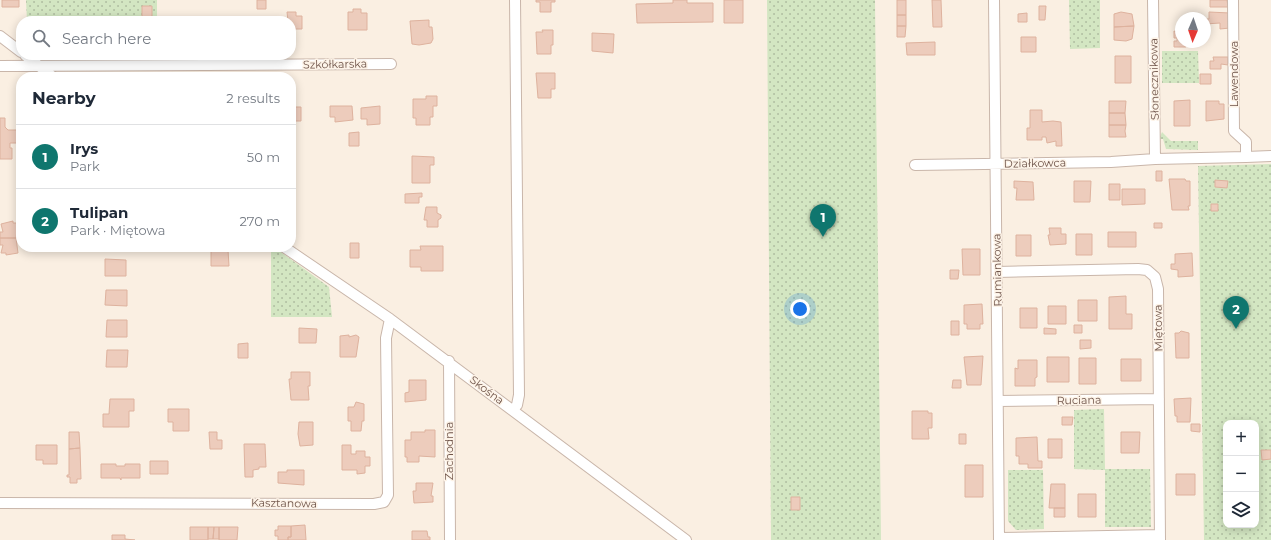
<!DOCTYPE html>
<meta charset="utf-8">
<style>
body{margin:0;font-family:Montserrat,sans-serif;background:#f2f2f3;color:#1f2937}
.controls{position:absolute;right:12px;bottom:12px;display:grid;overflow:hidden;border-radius:8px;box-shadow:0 2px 10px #0003}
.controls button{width:36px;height:36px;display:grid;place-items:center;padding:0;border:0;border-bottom:1px solid #e0e1e3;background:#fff;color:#1f2937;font:20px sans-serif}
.compass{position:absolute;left:1175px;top:12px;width:36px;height:36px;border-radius:50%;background:#fff;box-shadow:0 2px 10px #0003;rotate:182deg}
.you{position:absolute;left:800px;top:309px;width:14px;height:14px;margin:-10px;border:3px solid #fff;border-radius:50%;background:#1a73e8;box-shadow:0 0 0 6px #1a73e833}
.badge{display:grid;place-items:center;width:26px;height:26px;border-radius:50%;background:#0f766e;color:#fff;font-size:13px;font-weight:700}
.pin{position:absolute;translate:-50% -33px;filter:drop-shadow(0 1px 2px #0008)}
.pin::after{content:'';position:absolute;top:21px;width:14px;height:12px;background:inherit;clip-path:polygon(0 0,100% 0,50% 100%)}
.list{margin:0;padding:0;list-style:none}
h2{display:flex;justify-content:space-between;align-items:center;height:52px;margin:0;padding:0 16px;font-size:17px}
h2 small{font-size:13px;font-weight:400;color:#747a83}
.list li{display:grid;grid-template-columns:26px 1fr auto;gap:12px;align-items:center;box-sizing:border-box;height:64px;padding:0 16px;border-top:1px solid #e0e1e3}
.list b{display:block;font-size:15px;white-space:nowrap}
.list p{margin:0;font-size:13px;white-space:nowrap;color:#747a83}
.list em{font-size:13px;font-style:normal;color:#747a83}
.icon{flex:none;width:22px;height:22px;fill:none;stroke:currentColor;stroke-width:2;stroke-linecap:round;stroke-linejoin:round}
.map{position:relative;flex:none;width:1271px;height:540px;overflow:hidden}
.search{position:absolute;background:#fff;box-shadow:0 2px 10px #0003;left:16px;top:16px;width:280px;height:44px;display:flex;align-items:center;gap:10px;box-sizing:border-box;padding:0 14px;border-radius:16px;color:#747a83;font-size:15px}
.panel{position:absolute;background:#fff;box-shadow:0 2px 10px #0003;left:16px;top:72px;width:280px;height:180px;border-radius:16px}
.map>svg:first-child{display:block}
.grass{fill:url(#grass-dots);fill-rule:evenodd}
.building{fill:#edccbc;stroke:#deb29e}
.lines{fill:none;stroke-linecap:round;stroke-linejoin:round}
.minor-casing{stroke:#c9b6aa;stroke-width:12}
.minor{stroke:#fff;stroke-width:10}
.labels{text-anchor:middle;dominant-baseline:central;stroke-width:3;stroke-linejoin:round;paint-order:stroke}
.street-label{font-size:11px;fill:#6f554b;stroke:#fdf3e7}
</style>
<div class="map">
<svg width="1271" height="540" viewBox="0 0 1271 540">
<defs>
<pattern id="grass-dots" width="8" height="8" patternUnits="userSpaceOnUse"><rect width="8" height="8" fill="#d3e6c2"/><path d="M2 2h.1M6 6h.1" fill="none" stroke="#afbda0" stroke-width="1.8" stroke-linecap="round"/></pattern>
</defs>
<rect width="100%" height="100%" fill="#faefe2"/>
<!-- grass -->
<path class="grass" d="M26,0H157V21H27Z
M767,0H875L881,540H771Z
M1069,0H1100V48L1070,49Z
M1162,51H1198L1199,83H1162Z
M45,55H158V61H52Z
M1162,132L1171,141H1198V150L1166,149L1163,139H1159Z
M1271,164V540H1204L1198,166ZM1226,423H1256V525H1226Z
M271,247H274L329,287L332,317H271Z
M1104,409L1105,469H1150L1151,527H1105V470L1074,469V410Z
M1008,470H1043L1044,529L1016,530L1008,521Z"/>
<!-- building -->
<path class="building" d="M2,0H19V7H2Z
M257,0H266V9H257Z
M536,0H555V2H551V12H540V2H536Z
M673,0H687V3H713V22L637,23L636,4L673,3Z
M724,0H743V23H724Z
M897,0H906V15H897Z
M932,0H941L942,27H933Z
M1210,0H1231H1227L1228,7H1210Z
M142,6H152V21H142Z
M1039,6H1046L1045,20H1039Z
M353,9H361V13H367V30H348V12H353Z
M287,12H296V16H302V29H291V21H288Z
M1121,12L1132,14L1134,26L1114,27V14Z
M1209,12L1230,13V28L1220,29V23L1205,24V19H1209Z
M1027,13V22H1018V14Z
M897,15H906V26H897Z
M429,20V27H432L433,39L431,43L419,45L412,44L410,21Z
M897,26H906L905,37H897Z
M1134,26L1132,39L1126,41L1114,40V27Z
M1177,27H1181V42H1186V47H1174V41H1177V38H1174V31L1177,32Z
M542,30H553V45H551V54H537L536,32H543Z
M592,33L614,34L613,53L592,51Z
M1021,37H1036V52H1021Z
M935,42V55H907L906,43Z
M1115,56H1131V83H1115Z
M1213,57H1228V65L1221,64V69H1210V61H1214Z
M536,73H555V89H551V98H538Z
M1200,74H1211V84H1200Z
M426,96H437V106H433V117H430V125H416V118H413V99H426Z
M1190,100V126H1174V101Z
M1109,101H1126L1125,113H1109Z
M1206,101H1219V104H1224V119L1206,121Z
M330,106H352L353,120L335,122V117H330Z
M380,106V124L367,125V119H361V108Z
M291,107H301V121H291Z
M1030,110H1042V122L1053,121L1061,122L1062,146H1056V141L1047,143L1046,137H1042V140H1027V128H1030Z
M1109,113H1125L1126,125H1109Z
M0,118H5V127L8,130H18V143H10V148H12V159H0Z
M1109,125H1126L1125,131L1126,137H1109Z
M359,132V146H349V133Z
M412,156L434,157V165H430V183H412Z
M1156,171H1162V181H1156Z
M1169,179H1185L1186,181H1190V206H1188L1189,210H1172Z
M1215,180L1228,181L1227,188L1215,187Z
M1014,181L1033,182L1034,200H1016L1017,188H1014Z
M1074,181H1091L1090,202H1074Z
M1109,184H1120V200H1109Z
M1122,189H1145V204L1122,205Z
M422,193V197H419V203H405V194Z
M1211,204H1218V211H1211Z
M426,207H437V213L441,215V218L438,220V227H427V220H424Z
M13,221V223H18L16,238H0V232H3L1,224Z
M1154,223H1162V228H1154Z
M1049,228H1061V234H1066V244L1050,245L1048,235H1050Z
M1108,232H1136V247H1108Z
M1076,234H1092V255H1076Z
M1016,235H1031V256H1016Z
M0,238H16L18,253L6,255V253H1L3,245H0Z
M350,243H359V258H350Z
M420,246H443V271H421V267H410V250H421Z
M211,247H217V250H228L229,266H211Z
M962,249H980V275H963Z
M1192,253L1193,276L1178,277V270L1171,269V264H1175V254Z
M105,259L126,260V276H105Z
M950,270H959L958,279H950Z
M106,290H127V306L105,305Z
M1126,296V314H1132V329H1109V297Z
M1078,300H1097V321H1078Z
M982,304L983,324H980V329H967V324H964V305Z
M1048,306H1066V324H1048Z
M1020,308H1037V328H1020Z
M107,320H127V337H106Z
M951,321H959V335H951Z
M1074,325H1082V333H1074Z
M299,328L317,329L316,343H299Z
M1044,328L1056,329V334H1044Z
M1181,331L1189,333V358H1176L1175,333H1179Z
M349,335V337L356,335L359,337L356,357H340V336Z
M1080,340H1091V348L1080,349Z
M248,343V358H238V344Z
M107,350H128L127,367H106Z
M983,356L981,385H967L964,357Z
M1047,357H1069V382H1047Z
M1079,358H1096V384H1079Z
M1121,359H1141V381H1121Z
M1018,360H1037V377L1035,378V386H1015V368L1018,369Z
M291,372H310V386H308L309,400H291L289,379H291Z
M409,380H426V400L405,402V393L409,392Z
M953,380H961V388H952Z
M1191,398L1190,422H1177V416H1175L1174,399Z
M110,399H134V411H129V427H103V414H109Z
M356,402L364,404V421H362L361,431H351V421H348V407H354Z
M168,409H189V431H173V422H168Z
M912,411H928V413H932V428H928L929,439H912Z
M1062,417H1073L1072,425H1062Z
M299,422H313V445L300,446L298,434Z
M1191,424H1200V432L1191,431Z
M425,430H435V457L419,456V462H407V457H405V440H411V432H425Z
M69,432H79L80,448L69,449Z
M209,432H217V440H222V449H210Z
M1121,432H1140L1139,453H1121Z
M959,434H966V444H959Z
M1037,437L1038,461H1042V468H1028V464H1019V456H1016V438Z
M1048,439H1062V458H1048Z
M244,444H265L266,467H259V469L253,470V477H245Z
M36,445H57V464H43V460H36Z
M342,445H351V454H356V451H365V457H370V466H365V473L357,474V470H342Z
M80,448L81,479H77V483H70V477H67V475H69V449Z
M1261,450H1271V459L1262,460Z
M150,461H168V474H150Z
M101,464H116V466H125V464H140V478H121V480L120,478H101Z
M965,465H983V497H965Z
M287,470H304V485L278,483V472H287Z
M1176,474H1195V495H1176Z
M416,483H433L431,496H433V502L414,503L413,491H416Z
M1051,484H1065V508H1049Z
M1078,494H1096V517H1078Z
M791,497H800V510H791Z
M1054,508H1065V517H1054Z
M305,525L306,540H288V537H291V526Z
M278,526H291V537H288V540H278V536H275V530H278Z
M190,527H208V540H190Z
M208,527H214L213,539H208Z
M214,527H219V539H213Z
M219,527H238L237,540H219Z
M412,531H427L428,537H430V540H412Z
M112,535H125V539L135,540H112Z"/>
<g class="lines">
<!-- minor casing -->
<g class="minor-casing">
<path id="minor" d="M994,0L999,540
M1153,0L1155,159
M1233,0L1234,131L1246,142V157L1271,156
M0,36L21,52
M25,55L53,77
M0,66L391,64
M915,165L1111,162L1155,159L1246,157
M284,247L390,319L686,540
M997,272L1138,269L1147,270L1155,277L1158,289L1160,540
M449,361L450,540
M998,401L1159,399
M513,410L517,405L519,395L515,0
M0,503L374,504L384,502L388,495L386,338L390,319
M999,538L1160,535"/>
</g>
<!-- minor -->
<use href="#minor" class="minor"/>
</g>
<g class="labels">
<!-- street labels -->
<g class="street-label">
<text transform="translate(335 64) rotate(-1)">Szkółkarska</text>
<text transform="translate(1234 74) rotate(-90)">Lawendowa</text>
<text transform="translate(1154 79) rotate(-91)">Słonecznikowa</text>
<text transform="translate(1035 163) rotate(-1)">Działkowca</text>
<text transform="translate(997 270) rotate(-91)">Rumiankowa</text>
<text transform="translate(1158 328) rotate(-91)">Miętowa</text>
<text transform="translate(487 390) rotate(37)">Skośna</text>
<text transform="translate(1079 400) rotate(-1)">Ruciana</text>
<text transform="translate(449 451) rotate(-90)">Zachodnia</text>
<text transform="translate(284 503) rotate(1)">Kasztanowa</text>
</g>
</g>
</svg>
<div class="controls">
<button>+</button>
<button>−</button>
<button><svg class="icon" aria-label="layers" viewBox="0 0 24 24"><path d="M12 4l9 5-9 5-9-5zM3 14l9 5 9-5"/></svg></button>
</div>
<svg class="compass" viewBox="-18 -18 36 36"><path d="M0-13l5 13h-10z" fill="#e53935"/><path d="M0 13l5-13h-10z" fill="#747a83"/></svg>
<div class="you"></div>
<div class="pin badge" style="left:823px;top:237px">1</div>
<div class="pin badge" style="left:1236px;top:329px">2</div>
<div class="search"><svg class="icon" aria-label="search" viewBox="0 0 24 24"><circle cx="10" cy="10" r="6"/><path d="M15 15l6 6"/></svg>Search here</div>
<section class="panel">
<h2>Nearby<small>2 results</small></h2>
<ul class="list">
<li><span class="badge">1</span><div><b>Irys</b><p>Park</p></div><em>50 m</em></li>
<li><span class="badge">2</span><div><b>Tulipan</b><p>Park · Miętowa</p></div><em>270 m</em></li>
</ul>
</section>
</div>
